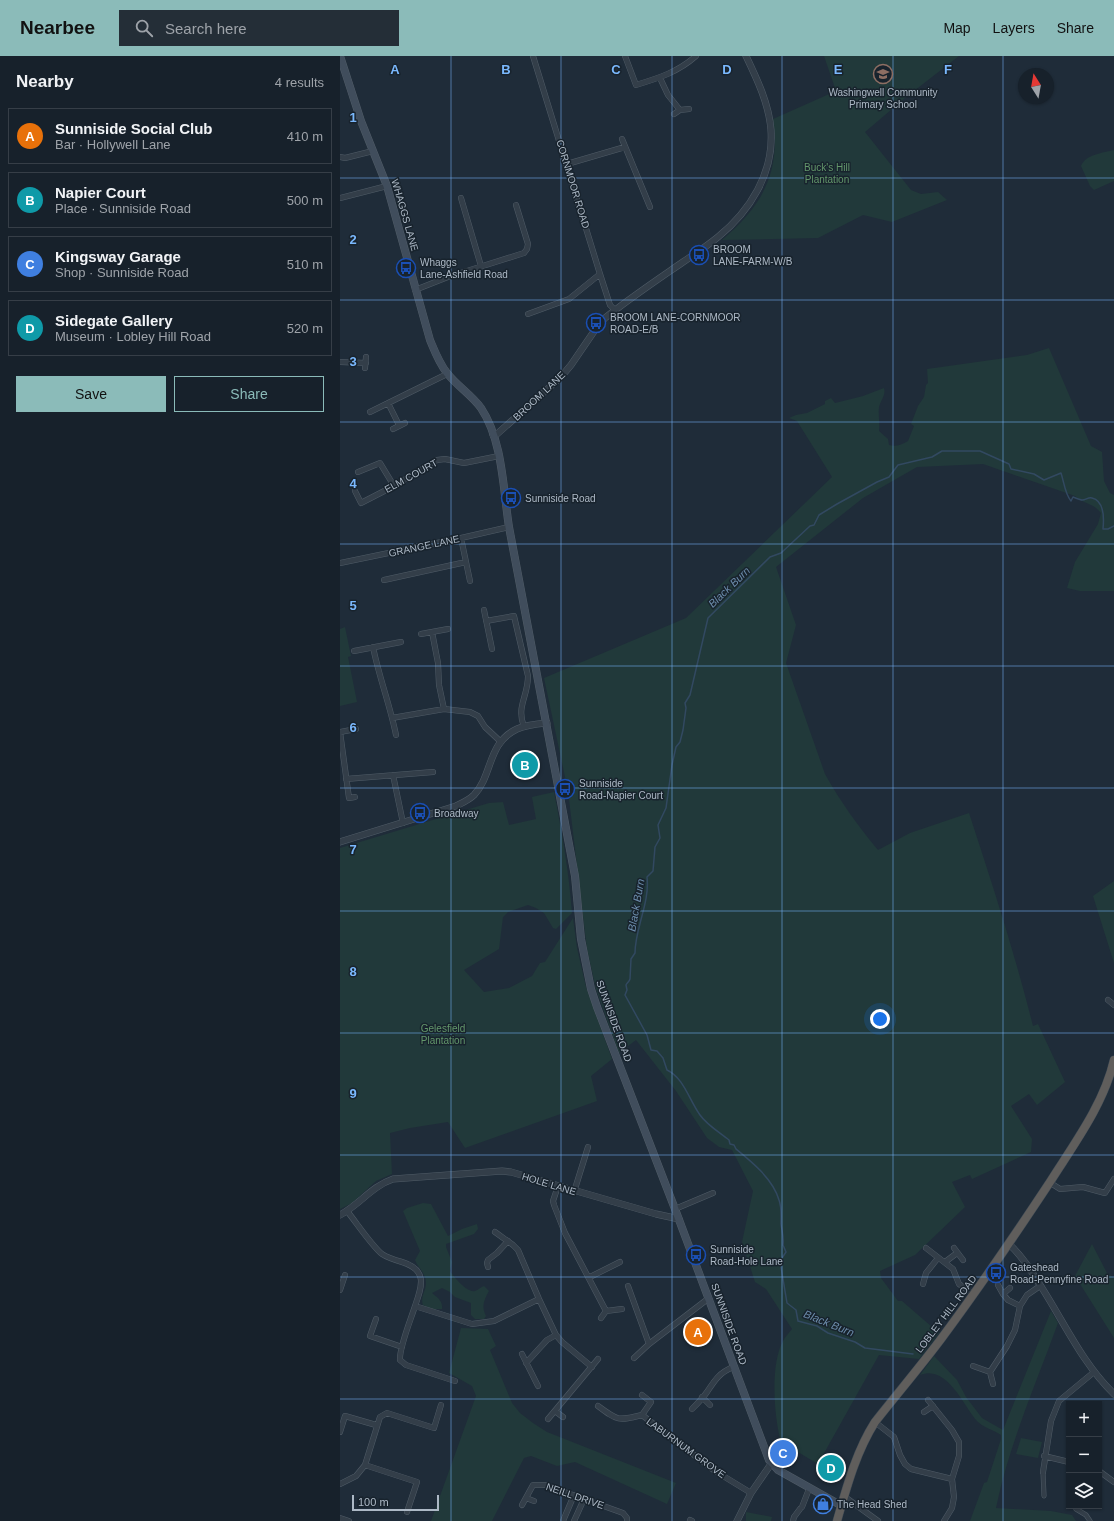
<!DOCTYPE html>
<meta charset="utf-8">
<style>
body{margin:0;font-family:Arial,sans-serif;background:#242e37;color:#f1f3f6}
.controls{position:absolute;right:12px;bottom:12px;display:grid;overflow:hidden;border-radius:0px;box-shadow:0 1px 3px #0004}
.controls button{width:36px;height:36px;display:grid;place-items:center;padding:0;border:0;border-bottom:1px solid #363e47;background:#17212b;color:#f1f3f6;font:20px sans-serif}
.compass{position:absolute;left:678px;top:12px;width:36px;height:36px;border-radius:50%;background:#17212b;box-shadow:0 1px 3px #0004;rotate:349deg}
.scale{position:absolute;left:12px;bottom:10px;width:87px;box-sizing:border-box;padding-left:4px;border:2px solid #adb9c6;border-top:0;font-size:11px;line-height:14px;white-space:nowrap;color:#adb9c6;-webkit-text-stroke:3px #18232d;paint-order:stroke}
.you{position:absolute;left:540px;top:963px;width:14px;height:14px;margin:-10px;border:3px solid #fff;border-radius:50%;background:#1a73e8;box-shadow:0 0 0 6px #1a73e833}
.badge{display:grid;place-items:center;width:26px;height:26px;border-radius:50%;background:#8bbbb9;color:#fff;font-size:13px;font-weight:700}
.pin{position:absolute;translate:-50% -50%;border:2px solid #fff;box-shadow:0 1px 4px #0006}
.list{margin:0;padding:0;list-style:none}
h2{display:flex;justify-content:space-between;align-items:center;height:52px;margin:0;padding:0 16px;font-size:17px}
h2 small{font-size:13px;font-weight:400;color:#9ea3a9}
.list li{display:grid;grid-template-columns:26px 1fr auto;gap:12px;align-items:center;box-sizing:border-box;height:56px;margin:0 8px 8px;padding:0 8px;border:1px solid #363e47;border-radius:0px}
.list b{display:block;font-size:15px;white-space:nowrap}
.list p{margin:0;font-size:13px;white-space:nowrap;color:#9ea3a9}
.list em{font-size:13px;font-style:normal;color:#9ea3a9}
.actions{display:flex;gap:8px;padding:12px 16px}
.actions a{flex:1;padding:9px 0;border:1px solid #8bbbb9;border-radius:0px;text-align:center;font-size:14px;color:#8bbbb9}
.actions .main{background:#8bbbb9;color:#111}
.icon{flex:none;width:22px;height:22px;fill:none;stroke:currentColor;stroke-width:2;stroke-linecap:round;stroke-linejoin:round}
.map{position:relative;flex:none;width:774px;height:1465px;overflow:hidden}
header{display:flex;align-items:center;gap:24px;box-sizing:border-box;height:56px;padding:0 20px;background:#8bbbb9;color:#111}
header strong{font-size:19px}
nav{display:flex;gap:22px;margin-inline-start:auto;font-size:14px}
.search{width:280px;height:36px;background:#242e37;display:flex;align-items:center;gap:10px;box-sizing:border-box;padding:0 14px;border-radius:0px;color:#9ea3a9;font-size:15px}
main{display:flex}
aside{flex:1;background:#17212b}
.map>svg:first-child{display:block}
.green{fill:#21393a}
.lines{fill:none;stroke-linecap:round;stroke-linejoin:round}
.stream{stroke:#324961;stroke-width:1.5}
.pedestrian-casing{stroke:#505c67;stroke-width:5}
.minor-casing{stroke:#505c67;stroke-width:6}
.tertiary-casing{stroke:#505c67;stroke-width:7}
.secondary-casing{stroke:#505c67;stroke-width:8}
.trunk-casing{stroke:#3d4954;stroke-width:9}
.pedestrian{stroke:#333e49;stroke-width:4}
.minor{stroke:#333e49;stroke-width:5}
.tertiary{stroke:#333e49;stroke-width:6}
.secondary{stroke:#404d5c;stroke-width:7}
.trunk{stroke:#605e5c;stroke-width:8}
.grid{fill:none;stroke:#7ab8fd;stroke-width:1;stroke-opacity:0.55}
.labels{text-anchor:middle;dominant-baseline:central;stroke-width:3;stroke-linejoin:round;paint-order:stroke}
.poi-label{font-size:10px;fill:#adb9c6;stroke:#18232d;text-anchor:start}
.park-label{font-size:10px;fill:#63976b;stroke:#18232d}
.street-label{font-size:10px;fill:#adb9c6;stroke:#18232d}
.water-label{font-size:11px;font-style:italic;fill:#6c8cab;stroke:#18232d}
.grid-label{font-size:13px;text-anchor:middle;font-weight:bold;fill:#7ab8fd;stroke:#18232d;stroke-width:3;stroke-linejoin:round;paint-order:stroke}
</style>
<header>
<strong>Nearbee</strong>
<div class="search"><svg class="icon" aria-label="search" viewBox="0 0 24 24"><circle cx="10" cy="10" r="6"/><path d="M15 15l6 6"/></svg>Search here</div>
<nav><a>Map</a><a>Layers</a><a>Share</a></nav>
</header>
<main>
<aside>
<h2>Nearby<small>4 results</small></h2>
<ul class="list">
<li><span class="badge" style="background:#e8710a">A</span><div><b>Sunniside Social Club</b><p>Bar · Hollywell Lane</p></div><em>410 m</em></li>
<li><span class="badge" style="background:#0f9aa8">B</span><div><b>Napier Court</b><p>Place · Sunniside Road</p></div><em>500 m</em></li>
<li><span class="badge" style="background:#3f7fe0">C</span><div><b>Kingsway Garage</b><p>Shop · Sunniside Road</p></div><em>510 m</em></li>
<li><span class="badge" style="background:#0f9aa8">D</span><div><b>Sidegate Gallery</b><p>Museum · Lobley Hill Road</p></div><em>520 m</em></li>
</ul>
<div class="actions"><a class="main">Save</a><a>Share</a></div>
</aside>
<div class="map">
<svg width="774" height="1465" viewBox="0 0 774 1465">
<rect width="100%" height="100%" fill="#1f2c39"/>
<!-- green -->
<path class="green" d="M484,0H619L565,42L525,76L571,134L581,138L598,136L607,144L552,166L523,159L478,182L382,184C422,150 441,117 433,63L496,35Z
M774,94V125L754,134L750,130L741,110C746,98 763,97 774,94Z
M709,292L751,390L762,396L764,425L770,437L774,439V535H740L727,532L735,506L758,468L761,457C752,446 745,449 735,440L643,408L577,411L523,442L436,511L456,569L446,607L485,718C500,745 518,770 538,794L570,777L629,757C652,827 675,898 693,970L698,968L725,1026L697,1049L689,1038L671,1050L692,1083L691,1096L632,1123L630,1119L612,1126L625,1151L575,1199L540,1215L541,1222L558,1245H562L599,1277L579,1303L539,1299L478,1408L441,1386C434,1362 430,1308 443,1285C445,1281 449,1277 452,1273L426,1233L415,1226L402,1186L413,1135L392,1094L379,1091L367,1082L336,1035L296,984L279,997L256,933L247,893L228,735L204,622L346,562L492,421L457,365L449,362L456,359L467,357L485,348V345L491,342L495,347L523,340L544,332C546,339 541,344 539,351C538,359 540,367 539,375L548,383L549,389C556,391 561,389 568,385L574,370L571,368L578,350L584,341L586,329L588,327L587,313L687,299Z
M5,571L11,600L8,601L17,646L0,650V573Z
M214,736C222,777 229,816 232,857L216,873L213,872L204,857L196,852L188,849L168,856L163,861L159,893L124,914L144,936L169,932L192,920L200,907L205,906L233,862L237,892L246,931L272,1003L251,1020L257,1045L125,1092L108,1066L70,1072L50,1077L52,1118L36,1125L12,1147L0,1153V792L149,747L163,746L169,769L196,763L192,741Z
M774,825V907L753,840Z
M83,1147L91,1148L108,1180L122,1173L137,1168L138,1173L134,1178L106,1188V1191L112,1206L110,1215C114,1221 127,1237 135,1235C138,1234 141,1231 144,1230L149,1235C144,1244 141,1250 146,1260L144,1263H135L131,1259V1247L115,1241L110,1236L102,1232L92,1237C98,1242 103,1245 102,1253H91L83,1249C80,1241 86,1235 86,1227C86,1217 78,1212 75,1204L80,1195L63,1155L67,1152Z
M752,1188L767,1217L774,1222V1282L735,1220Z
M711,1255L718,1267C696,1328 669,1388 656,1452L711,1455L732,1459L736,1465H630L644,1427L647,1426L661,1383V1379C654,1374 642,1371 637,1365C623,1349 607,1308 580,1319L594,1300L617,1324L626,1341L642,1362L663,1374Z
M121,1272L148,1273L156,1290L150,1294L172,1347L180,1357L193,1367L207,1376L336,1427L327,1448L235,1406L217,1410L191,1400L184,1402L152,1465H91L136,1340L132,1330L109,1317Z
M681,1382L702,1386L698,1402L676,1398Z
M406,1456L432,1461L431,1465H406Z"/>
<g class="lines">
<!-- stream -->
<path class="stream" d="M573,1298L525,1292L515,1286L488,1277L477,1270L458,1265L456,1254L447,1247L441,1211L443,1206L442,1202L446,1196L443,1189C444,1181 442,1176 441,1168C441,1160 442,1152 439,1144C433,1123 412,1106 396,1093L394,1089L390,1088L389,1084C379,1076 367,1069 360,1059C349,1044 344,1022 327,1014L323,1002L317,995L311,994L307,979L285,939L287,934L286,929C287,927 289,926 290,923C290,922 291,904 291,903L295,897C295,872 310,847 307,821L313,815L315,791L320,782L318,769L326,752L332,709L336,691L340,686L343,674L346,652L345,647L350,639L368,562L430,501L441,497L470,470L474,469L479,459L497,448L537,426L549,421L558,409L592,401L602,395H640L669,408L671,413L694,418L704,424L721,417C724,426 725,438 731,445L733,441C736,442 740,444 742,444C746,444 748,441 752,442C765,445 764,463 763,473H768L774,470"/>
<!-- pedestrian casing -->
<g class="pedestrian-casing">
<path id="pedestrian" d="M703,1416L704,1440
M736,1453L746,1459L750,1465"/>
</g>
<!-- minor casing -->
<g class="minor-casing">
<path id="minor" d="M193,0L260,218L270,249L275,254
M285,0L296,29C319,22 338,16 356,0
M320,22L328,39L340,54
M334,58L340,54L349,53
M282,83L310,151
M0,101L5,102L33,95
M227,108L285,91
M0,142L47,130
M121,142L141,210
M75,234L108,221L184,197L187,193L188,188L176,149
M188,258L229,243L260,218
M0,306L26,307
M25,312L26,301
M48,347L59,369
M30,356L107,318
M53,373L65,367
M18,416L40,407L54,430
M15,435L21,447L54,430L97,404L105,403L124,407L159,400
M121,482L130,525
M0,507L121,482L169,471
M44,524L126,506
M144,554L152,593
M146,565L174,560L188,620C188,641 176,650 184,671
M92,576L98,607L99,629L104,653
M81,578L108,573
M33,591C39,621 50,649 56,679
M14,595L61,586
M52,662L104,653L130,656L138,660L145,671L161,686
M53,719L63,767
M6,723L93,716
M15,741L9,742L0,676L16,673
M768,944L774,949
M709,1126L720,1133L743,1131L765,1137L774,1123
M218,1130L213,1145L214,1149L225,1177L266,1255
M234,1136L248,1091
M335,1153L373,1137
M7,1155C16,1166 32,1190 42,1198C48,1202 55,1204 62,1206C88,1214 82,1230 75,1250L132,1268L154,1265L199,1243
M155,1176L173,1189L178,1194L199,1243L216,1279L222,1286L252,1311
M586,1192L613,1213L619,1228L633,1238
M614,1192L623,1204
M605,1206L617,1197
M148,1211L147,1207L148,1204L157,1197L168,1185
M250,1221L280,1206
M583,1228L586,1217L598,1202
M658,1229L663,1238L670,1232
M288,1230L309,1288
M0,1234L5,1219
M663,1238L668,1244L680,1250
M75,1250C71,1263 59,1292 60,1304L66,1309L115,1325
M261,1262L266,1255L282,1253
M36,1263L30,1280L62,1291
M182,1298L198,1330
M294,1302L309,1288L369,1242
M186,1307L207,1284L216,1279
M633,1310L650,1316L653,1328
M650,1316L667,1290L675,1274L680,1250L687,1239L700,1230
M362,1341L370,1349
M588,1344L612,1374L619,1386V1400L612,1423L614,1441L612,1452L604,1465
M258,1350C278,1365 278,1365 302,1359L375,1415L411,1437
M352,1353C357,1348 363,1342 367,1336C375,1324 379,1317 393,1311
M215,1355L223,1361
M584,1356L593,1350
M302,1359L311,1346L302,1339
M208,1363L258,1303
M535,1366L554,1381L560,1399L565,1408L571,1413L612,1423
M0,1376L5,1360L36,1369
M704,1400L729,1406
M25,1409L77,1426L67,1456
M759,1415L774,1426
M703,1416L711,1365L719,1345L754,1316
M0,1428L16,1420L25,1409L40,1361L47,1357L94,1372L101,1349
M505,1441L538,1465
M186,1442L194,1445
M182,1449L193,1429H205L283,1457L287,1462V1465
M462,1451L469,1433
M0,1462L9,1465
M350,1464L352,1465
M223,1465L234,1439
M234,1465L244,1443
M453,1465L454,1461L460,1453"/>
</g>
<!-- tertiary casing -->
<g class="tertiary-casing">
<path id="tertiary" d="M153,379L157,378L221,321L231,309L257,271L265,262C290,242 317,224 343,206C355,198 367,190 378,181C410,155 434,117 431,74C429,48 417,23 406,0
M0,786L116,750C122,747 129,744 134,739C153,719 147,687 177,673C186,669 197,668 207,667
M0,1159C19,1149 32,1130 53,1123L162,1115L171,1116L316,1158L339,1163
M669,1188C683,1201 692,1216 702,1232C725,1268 743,1308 774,1338
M397,1465L411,1437L431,1408"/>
</g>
<!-- secondary casing -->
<g class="secondary-casing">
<path id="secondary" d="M0,0L21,65L47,130L90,284C95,296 99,307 107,317C117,330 132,339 141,352C163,385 163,433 169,471L235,820L241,883L251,933L257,951L335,1153L429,1404L438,1414L502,1450"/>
</g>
<!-- trunk casing -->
<g class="trunk-casing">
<path id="trunk" d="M497,1465C507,1430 516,1396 535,1366C557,1338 580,1311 601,1283C639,1232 675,1179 710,1126C734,1088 764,1048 774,1004"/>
</g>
<!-- pedestrian -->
<use href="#pedestrian" class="pedestrian"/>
<!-- minor -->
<use href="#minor" class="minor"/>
<!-- tertiary -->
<use href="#tertiary" class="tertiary"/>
<!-- secondary -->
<use href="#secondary" class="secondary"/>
<!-- trunk -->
<use href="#trunk" class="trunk"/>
</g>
<!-- grid -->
<path class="grid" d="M111,0V1465M221,0V1465M332,0V1465M442,0V1465M553,0V1465M663,0V1465M0,122H774M0,244H774M0,366H774M0,488H774M0,610H774M0,732H774M0,855H774M0,977H774M0,1099H774M0,1221H774M0,1343H774"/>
<!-- icons -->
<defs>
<g id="school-ring" transform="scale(1)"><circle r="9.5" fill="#18232d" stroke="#8d6e63" stroke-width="1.5"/><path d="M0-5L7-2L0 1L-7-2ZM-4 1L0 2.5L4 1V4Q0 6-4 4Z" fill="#8d6e63"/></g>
<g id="bus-ring" transform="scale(1)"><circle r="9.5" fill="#18232d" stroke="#1a4fb4" stroke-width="1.5"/><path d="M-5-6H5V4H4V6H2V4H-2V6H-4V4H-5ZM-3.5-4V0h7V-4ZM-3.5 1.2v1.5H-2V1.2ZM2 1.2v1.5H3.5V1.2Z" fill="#1a4fb4"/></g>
<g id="shop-ring" transform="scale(1)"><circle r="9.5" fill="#18232d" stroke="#3f7fe0" stroke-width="1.5"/><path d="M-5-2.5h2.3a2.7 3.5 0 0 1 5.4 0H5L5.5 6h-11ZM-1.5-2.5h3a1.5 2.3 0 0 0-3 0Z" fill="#3f7fe0"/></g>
</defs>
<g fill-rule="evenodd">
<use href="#school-ring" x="543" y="18"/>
<use href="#bus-ring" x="359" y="199"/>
<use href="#bus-ring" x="66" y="212"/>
<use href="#bus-ring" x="256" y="267"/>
<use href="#bus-ring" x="171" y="442"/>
<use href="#bus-ring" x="225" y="733"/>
<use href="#bus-ring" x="80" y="757"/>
<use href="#bus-ring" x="356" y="1199"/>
<use href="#bus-ring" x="656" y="1217"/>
<use href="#shop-ring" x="483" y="1448"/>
</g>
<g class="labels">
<!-- poi labels -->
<g class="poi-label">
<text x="543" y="36" text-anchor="middle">Washingwell Community<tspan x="543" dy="12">Primary School</tspan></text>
<text x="373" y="193">BROOM<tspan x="373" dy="12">LANE-FARM-W/B</tspan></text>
<text x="80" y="206">Whaggs<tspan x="80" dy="12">Lane-Ashfield Road</tspan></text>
<text x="270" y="261">BROOM LANE-CORNMOOR<tspan x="270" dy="12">ROAD-E/B</tspan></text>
<text x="185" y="442">Sunniside Road</text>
<text x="239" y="727">Sunniside<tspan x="239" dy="12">Road-Napier Court</tspan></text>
<text x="94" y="757">Broadway</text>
<text x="370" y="1193">Sunniside<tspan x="370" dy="12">Road-Hole Lane</tspan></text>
<text x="670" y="1211">Gateshead<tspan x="670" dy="12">Road-Pennyfine Road</tspan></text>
<text x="497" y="1448">The Head Shed</text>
</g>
<!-- park labels -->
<g class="park-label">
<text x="487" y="111">Buck's Hill<tspan x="487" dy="12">Plantation</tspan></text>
<text x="103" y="972">Gelesfield<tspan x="103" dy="12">Plantation</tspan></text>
</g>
<!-- street labels -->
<g class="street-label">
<text transform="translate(233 128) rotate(73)">CORNMOOR ROAD</text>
<text transform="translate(65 159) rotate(74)">WHAGGS LANE</text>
<text transform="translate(199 340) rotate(-43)">BROOM LANE</text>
<text transform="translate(71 420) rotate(-29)">ELM COURT</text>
<text transform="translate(84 490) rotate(-12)">GRANGE LANE</text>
<text transform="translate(274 965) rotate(70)">SUNNISIDE ROAD</text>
<text transform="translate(209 1128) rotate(17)">HOLE LANE</text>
<text transform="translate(606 1258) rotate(-53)">LOBLEY HILL ROAD</text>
<text transform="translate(389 1268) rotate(70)">SUNNISIDE ROAD</text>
<text transform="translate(346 1392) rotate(36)">LABURNUM GROVE</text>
<text transform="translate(235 1440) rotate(19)">NEILL DRIVE</text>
</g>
<!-- water labels -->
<g class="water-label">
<text transform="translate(389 531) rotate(-44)">Black Burn</text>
<text transform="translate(296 849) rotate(-80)">Black Burn</text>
<text transform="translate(489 1267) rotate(22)">Black Burn</text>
</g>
</g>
<g class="grid-label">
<text x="55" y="18">A</text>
<text x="166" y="18">B</text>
<text x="276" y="18">C</text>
<text x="387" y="18">D</text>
<text x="498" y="18">E</text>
<text x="608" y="18">F</text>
<text x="13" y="66">1</text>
<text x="13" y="188">2</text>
<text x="13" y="310">3</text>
<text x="13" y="432">4</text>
<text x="13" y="554">5</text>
<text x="13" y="676">6</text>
<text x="13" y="798">7</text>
<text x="13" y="920">8</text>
<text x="13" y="1042">9</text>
</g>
</svg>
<div class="controls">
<button>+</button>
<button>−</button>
<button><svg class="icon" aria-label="layers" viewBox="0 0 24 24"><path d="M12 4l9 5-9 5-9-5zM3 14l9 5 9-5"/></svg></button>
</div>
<svg class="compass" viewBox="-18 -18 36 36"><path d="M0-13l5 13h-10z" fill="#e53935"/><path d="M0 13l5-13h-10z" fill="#9ea3a9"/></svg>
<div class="scale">100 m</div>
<div class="you"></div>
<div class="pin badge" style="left:358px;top:1276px;background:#e8710a">A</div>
<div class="pin badge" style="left:185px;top:709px;background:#0f9aa8">B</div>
<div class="pin badge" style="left:443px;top:1397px;background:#3f7fe0">C</div>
<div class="pin badge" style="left:491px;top:1412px;background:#0f9aa8">D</div>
</div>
</main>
